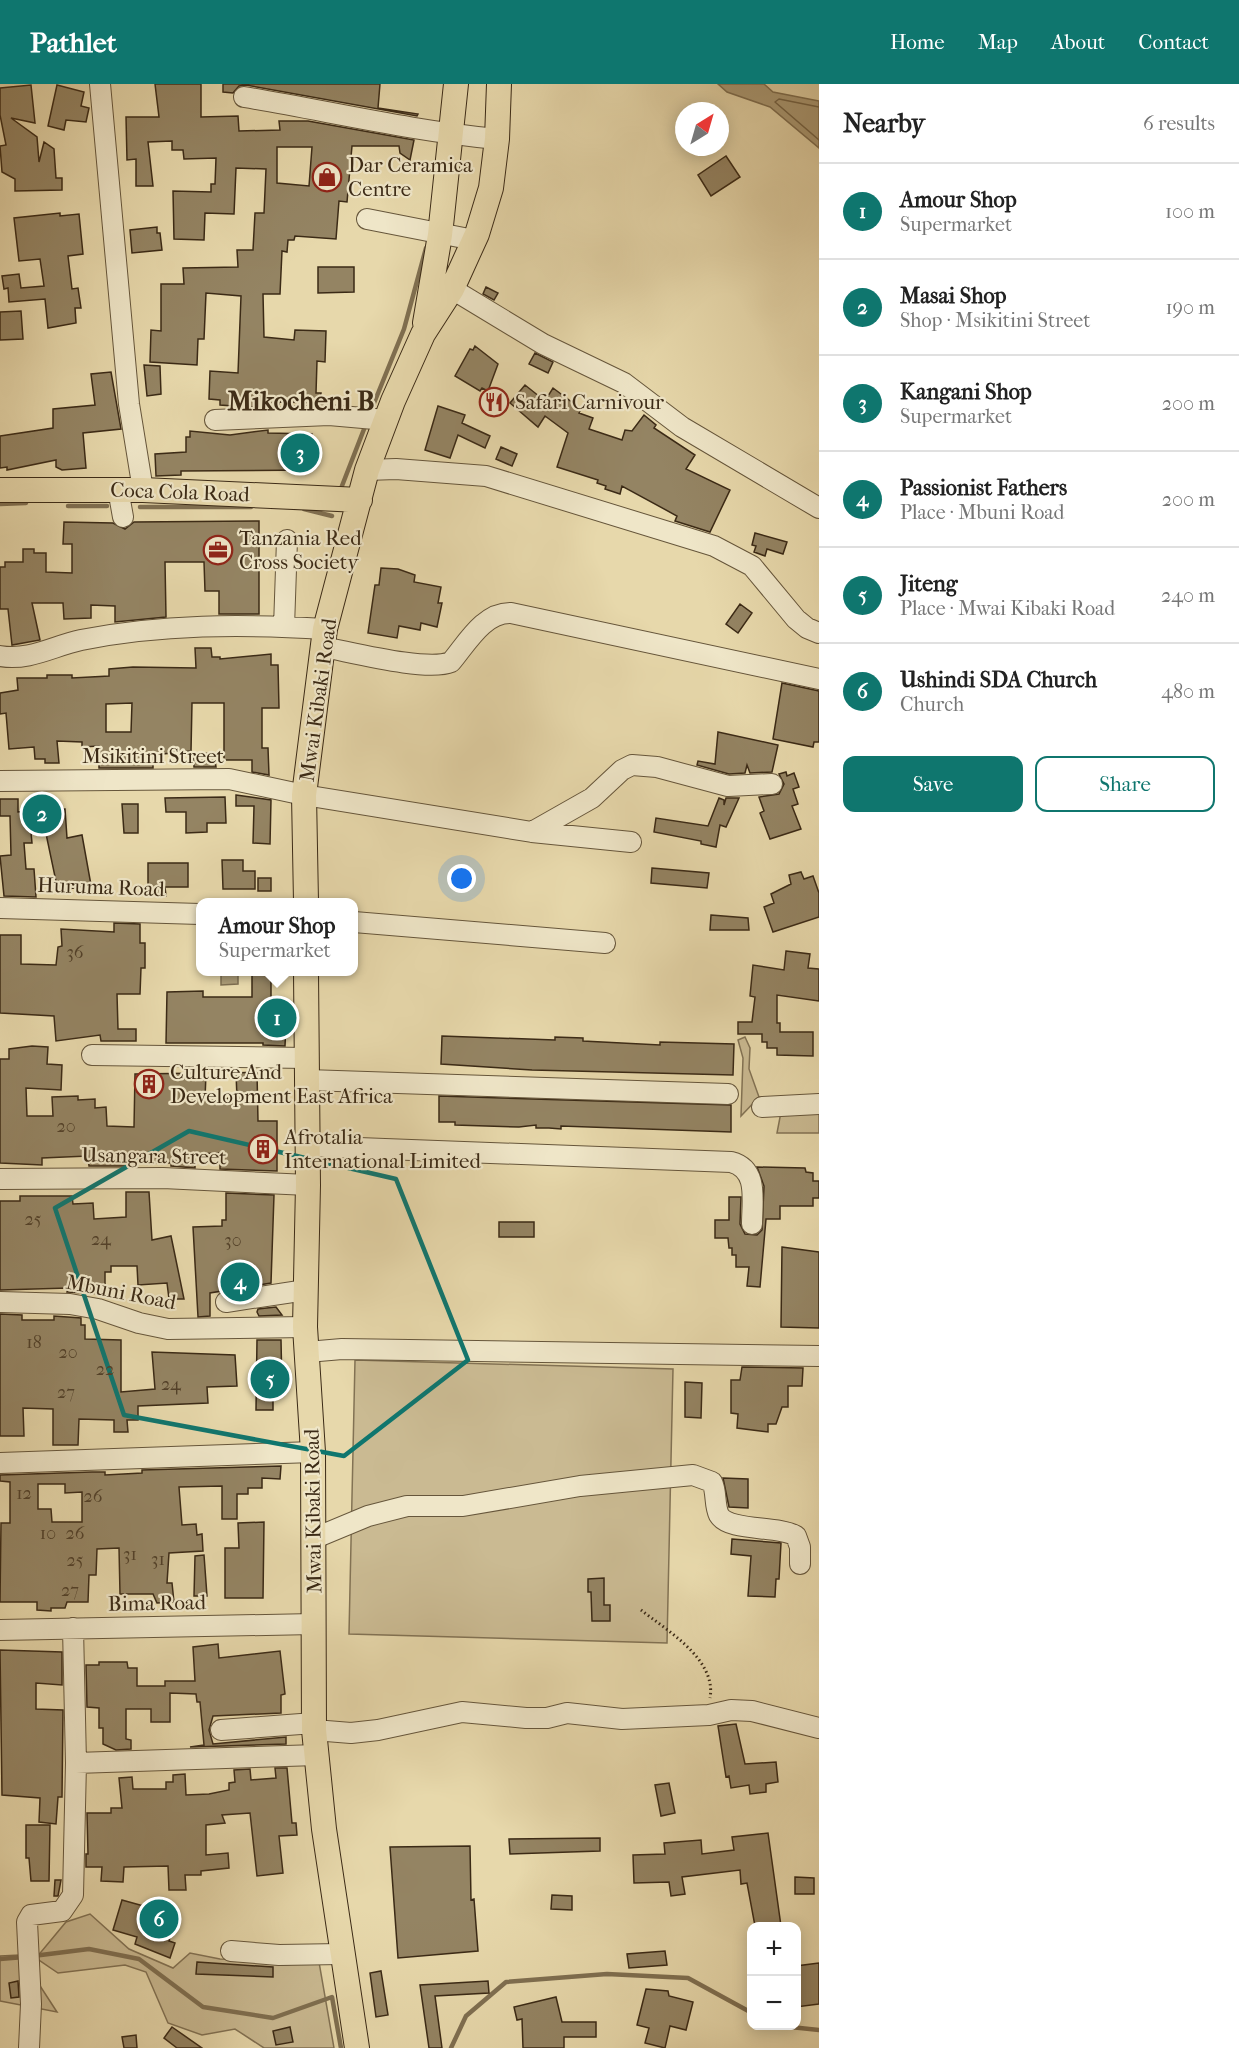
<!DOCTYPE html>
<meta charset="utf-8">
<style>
body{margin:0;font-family:"IM FELL French Canon",serif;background:#f6f6f6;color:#222}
.controls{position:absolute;right:18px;bottom:18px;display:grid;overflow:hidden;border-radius:12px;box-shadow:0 3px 15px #0003}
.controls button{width:54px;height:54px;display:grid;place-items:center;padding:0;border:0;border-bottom:2px solid #e0e0e0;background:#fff;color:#222;font:30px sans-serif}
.compass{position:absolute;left:675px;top:18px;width:54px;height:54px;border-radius:50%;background:#fff;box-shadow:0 3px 15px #0003;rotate:37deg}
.you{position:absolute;left:462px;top:795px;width:21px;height:21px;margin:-15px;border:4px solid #fff;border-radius:50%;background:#1a73e8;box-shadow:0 0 0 9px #1a73e833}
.badge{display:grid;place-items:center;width:39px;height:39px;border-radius:50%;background:#0f766e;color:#fff;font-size:20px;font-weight:700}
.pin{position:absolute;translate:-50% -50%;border:3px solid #fff;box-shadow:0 2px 6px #0006}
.popup{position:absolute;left:196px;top:814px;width:162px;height:78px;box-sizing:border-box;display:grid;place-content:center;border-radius:12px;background:#fff;filter:drop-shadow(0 2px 4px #0005);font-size:20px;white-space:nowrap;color:#767676}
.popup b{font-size:22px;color:#222}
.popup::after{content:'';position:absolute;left:50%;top:100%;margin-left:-12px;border:12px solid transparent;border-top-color:#fff}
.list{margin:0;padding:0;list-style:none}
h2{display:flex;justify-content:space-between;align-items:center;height:78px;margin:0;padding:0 24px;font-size:26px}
h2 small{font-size:20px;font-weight:400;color:#767676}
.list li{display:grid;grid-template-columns:39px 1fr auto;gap:18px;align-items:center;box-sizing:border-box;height:96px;padding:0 24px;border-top:2px solid #e0e0e0}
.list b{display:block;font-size:22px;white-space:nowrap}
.list p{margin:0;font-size:20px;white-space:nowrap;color:#767676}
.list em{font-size:20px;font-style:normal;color:#767676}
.actions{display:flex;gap:12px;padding:18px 24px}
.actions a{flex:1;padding:14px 0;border:2px solid #0f766e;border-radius:12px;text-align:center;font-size:21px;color:#0f766e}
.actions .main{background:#0f766e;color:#fff}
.map{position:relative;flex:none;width:819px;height:1964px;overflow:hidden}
header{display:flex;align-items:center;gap:36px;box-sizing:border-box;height:84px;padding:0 30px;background:#0f766e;color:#fff}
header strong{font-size:28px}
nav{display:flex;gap:33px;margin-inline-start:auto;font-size:21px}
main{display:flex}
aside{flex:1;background:#fff}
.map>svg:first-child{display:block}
.green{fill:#caba92;stroke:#827254;stroke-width:1.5}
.water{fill:#ad9d78;stroke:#7f6f51;stroke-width:1.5}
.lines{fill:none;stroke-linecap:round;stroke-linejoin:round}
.shore{stroke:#746447;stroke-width:1.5}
.stream{stroke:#7f6f51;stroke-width:4.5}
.building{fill:#948463;stroke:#3b2a16;stroke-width:1.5;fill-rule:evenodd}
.minor-casing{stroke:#66563b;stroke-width:22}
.major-casing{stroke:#3b2a16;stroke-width:26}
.path{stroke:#3b2a16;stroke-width:3;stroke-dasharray:1.5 3;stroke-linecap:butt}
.minor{stroke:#efe6c8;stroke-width:20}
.major{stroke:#e7d8ab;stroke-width:24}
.marked{fill:none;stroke:#0f766e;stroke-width:4.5;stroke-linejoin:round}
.labels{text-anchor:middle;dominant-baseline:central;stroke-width:4.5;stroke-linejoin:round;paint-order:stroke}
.number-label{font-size:18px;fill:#514029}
.poi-label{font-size:21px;fill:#3b2a16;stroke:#efe6c8;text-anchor:start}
.street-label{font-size:21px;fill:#3b2a16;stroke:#efe6c8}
.district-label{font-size:27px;font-weight:bold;fill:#3b2a16;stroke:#efe6c8}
</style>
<header>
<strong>Pathlet</strong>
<nav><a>Home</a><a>Map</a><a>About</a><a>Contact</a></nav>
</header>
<main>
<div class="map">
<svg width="819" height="1964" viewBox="0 0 819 1964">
<rect width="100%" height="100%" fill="#e7d8ab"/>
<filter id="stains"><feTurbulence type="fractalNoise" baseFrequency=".00333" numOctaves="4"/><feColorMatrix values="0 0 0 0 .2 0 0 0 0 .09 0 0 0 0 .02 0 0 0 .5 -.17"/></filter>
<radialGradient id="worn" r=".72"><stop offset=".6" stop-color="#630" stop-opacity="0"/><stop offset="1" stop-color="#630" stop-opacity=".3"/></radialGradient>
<!-- green -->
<path class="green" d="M745,953L750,964L749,985L759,1013L741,1032L743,974L738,956Z
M819,1027V1049H777L781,1028Z
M355,1276L673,1285L667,1559L349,1550Z
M90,1830L129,1865L173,1884L190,1869L220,1875L255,1876L283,1881L319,1878L334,1964H264L235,1945L202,1951L168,1939L146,1888L125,1881L58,1889L36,1874L66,1838Z
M20,1871L57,1928L0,1917V1872Z"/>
<!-- water -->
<path class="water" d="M718,0H764L773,8L819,17V64L770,23L727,8Z
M221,888H238V900L221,901Z"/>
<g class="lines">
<!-- shore -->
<path class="shore" d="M819,23L779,15L775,18L819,56"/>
<!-- stream -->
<path class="stream" d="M370,329L404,245L426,164
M340,407L366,340
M0,420L26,419
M68,422H107
M140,423H251
M304,425L332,432
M33,1872L89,1865L139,1875L203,1923L273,1934L332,1913L341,1964
M0,1875L24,1873
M781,1942L819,1946
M451,1964L466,1932L506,1898L607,1890L688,1894L752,1929"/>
</g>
<!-- building -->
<path class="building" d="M155,0H201V33L238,32L239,47L280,46L279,37H308L414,56L410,76L400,69L399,62H352L347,118L339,117L336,155L295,152L294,156H288L287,168L282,167L280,210H263L264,253L294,256L295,246L326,247L325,278L317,277L316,309H321L320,319L279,318V321L248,323L220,321V316L209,315L210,287L238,289L241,212L206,209L204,255H198L197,281L150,278L151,246L161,247V200H184L183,184L238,183L237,166H253L255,129H264L266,85L236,84L234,130L205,129L204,156L174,155L173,107L211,108V100H215L216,74L184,75L183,66H172V57L148,58L153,102H136V75L127,76L126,33H159ZM277,63H312L309,102L277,99Z
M223,0H380L378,24L418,30L417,32L246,1L239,2L233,9L223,8Z
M31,1L35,39L11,34L37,53L39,78L44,58L54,65L56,94H62V106L15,107V95L2,88L0,62L6,61L0,31V4Z
M57,1L84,8L81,22L89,24L86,38L66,36L64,46L48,42Z
M726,72L740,93L711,112L698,91Z
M60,129V132L79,130L83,170L68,172L72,205L78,204L81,224H75L76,239L48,244L45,215L9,218L8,204L4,205L2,192L19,190L21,204L44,202L40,175L19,177L14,134Z
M157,143V149H160L162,166L132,169L130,146Z
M318,183H354V208L318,209Z
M486,203L498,209L494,216L483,210Z
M21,227L23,255L0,256V228Z
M475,262L498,280L488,307L482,304L480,307L455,292L470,265L473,266Z
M535,269L553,278L548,289L529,280Z
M144,281L160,282L161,310L147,312Z
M111,288L121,345L83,349L86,384L62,386L56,383V376L7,386V383L0,384V352L53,344V325L95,321L91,290Z
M525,301L545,317L553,304L581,325L579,329L593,334L589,345L622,356L625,346L632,347L644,331L656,341L654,344L695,371L686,385L730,406L710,448L675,437L677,432L622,402L620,410L605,405L606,402L597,399L598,396L557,383L568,349L545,332L538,343L510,319Z
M438,322L465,331L462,339L490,352L485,364L458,351L450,374L425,366Z
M268,346V349L312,350V386L181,387V391L156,392L155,370L186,368V353H190V347L230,351Z
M501,363L517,370L512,382L496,375Z
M259,437V530H219V507H205L204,478H165L166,533L115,538V522L91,521V534L64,535L63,519H32L40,556L12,561L8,525H0V483H5V478H23V465H34V469H46V488L72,489V460H63L64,438L113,439L125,445L134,438Z
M755,449L787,458L783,470L767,465L765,472L754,468L756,462L752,461Z
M381,484L398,485L415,491L414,498L441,503L438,519H442L437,543L421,539L420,546L399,542L397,554L368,549L375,501H379Z
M740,520L752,529L738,549L726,540Z
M195,564H211L212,573H220V575L271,570V581H278L279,624H262V664H268L269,691L252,688V676H224V619H192L191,667L153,671V684H99V662L82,663V658L57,657L59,679H45V675H35L34,663L9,665L6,629L0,630V609L18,606L17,594H47V591H72V594L109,592V585L133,583L196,584ZM132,619L131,648H106V620Z
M782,599L819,607V658H814L813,663L773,655Z
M718,648L778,661L772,688L750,689L747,681L745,689L729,690L697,681L698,677L715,680Z
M214,669L216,683H194L193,670Z
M786,688L787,692L794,689L799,703L793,705L798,720L792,722L801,745L770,755L760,729L764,727L759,713L779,710L784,700L779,690Z
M236,711L271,716L270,760L253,759L254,722H236Z
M225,713L226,739H207V748L186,749V728H166L165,714Z
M719,714L724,716V721L726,714H739L726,743L720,741L716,763L701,760V757L654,748L656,734L708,742Z
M0,715H18V728L29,727L32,759H24L26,785H34L36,813L4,812L0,772L11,771L10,732H0Z
M122,720H138V749H124Z
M65,725L67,754L82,751L91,801L58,807L41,726Z
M222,776H243V787H255V805H223Z
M148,779H188V803H165L166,812H148Z
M652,784L709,789L707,804L651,799Z
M801,788L804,795L813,792L819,809V833L773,848L764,823L774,819L771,810L791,800L789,791Z
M258,794H271V807H258Z
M711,831L748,834L749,846H710Z
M114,839L140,840V859H145V884H141L140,910H117L118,945H136V957H101L100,951L56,957L54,932L0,929V851H21V880L56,881L58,863L62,862L61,845L114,848Z
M786,867L810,870L808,884L819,885V917L777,911V939H780V948H813V972L777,971V964H767V958H762V950H738V938H752L755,913L750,912L753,881L784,886Z
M252,888H271V916L287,917L285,962L263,961V959H166L167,908L203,907V913H252Z
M442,952L555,956V953L583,954V957L660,961V958L734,960L733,991L532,986L441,980Z
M32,962L48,963L47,980L62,981L61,1006L26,1004L27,1032H53L52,1013L78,1012V1016L95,1015V1024L106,1023L107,1042L134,1043L135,990L206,989L205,1015L237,1014L236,989L257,988L258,1037H277V1087L220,1085V1069L195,1070V1084L171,1082V1079H136V1082H89L88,1072L42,1074V1081L0,1079V975H9V965Z
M439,1012L731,1021V1048L561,1042V1045L549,1044H536V1041L519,1043L455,1041V1038H439Z
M757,1083L805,1084L806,1088L813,1089V1097H819V1114H813V1122H780V1135H766L760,1203L747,1202L749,1183H736V1171H732V1164H729L728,1154H715V1136H729V1113H741L740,1140L745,1150L757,1151L762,1146L764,1102Z
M126,1108H149L152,1156L171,1152L184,1215H169L167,1199L138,1201L137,1182H111V1188H105V1210L67,1208L68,1204L0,1206V1117H20V1112H72L73,1120L93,1119L94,1135L126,1133Z
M226,1109L274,1111L271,1199L210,1209V1232L198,1233L193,1143L222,1142V1136H226Z
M499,1138H534V1153H499Z
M782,1163L819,1168V1244L781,1243Z
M276,1223L282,1231L259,1232L257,1228L258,1225Z
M0,1230L22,1231V1236H54V1232L81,1234V1241H85V1255L121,1256V1308L155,1305L152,1268L235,1271L237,1302L207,1303L208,1319L138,1322V1336H127L128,1348H114V1336L79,1335L78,1361H53V1325L23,1324L24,1352H0Z
M257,1256H281L282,1304H273V1326H256Z
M742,1283L803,1284L802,1302H788V1323H782L776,1340H768V1348L737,1344L738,1330L731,1329V1296H740Z
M685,1298L702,1299L701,1334L685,1333Z
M281,1382L280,1395L262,1394V1404H248V1410H237V1435H222V1402L179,1403L182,1441L196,1440L197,1451L202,1450L203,1467L169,1469L167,1499H172L174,1518L157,1519L153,1510H120L119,1464L97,1465L96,1491H89L88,1518H67L65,1524H51V1527L37,1526V1518H0L1,1439H10V1398L0,1397V1391L92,1388H105V1391L142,1389V1386ZM38,1400H65V1409L82,1408V1438H52L51,1425H38Z
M723,1394L748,1395V1424L729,1423Z
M264,1438L263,1514H225V1464H239L238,1439Z
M732,1455L781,1459L779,1495H776L775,1513L748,1512L751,1472L731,1470Z
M204,1471L207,1512H194L195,1472Z
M604,1494V1521H610V1537H592L591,1508H588V1495Z
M218,1560L219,1574L280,1567L285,1610L281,1611V1629L213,1632L209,1646L213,1660L286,1653V1660L190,1663L204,1661L200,1618H197L196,1610L170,1609V1638H151V1625H126V1655L131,1656V1665L116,1666L103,1660V1644H99V1624L87,1623L86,1581H99V1578H127L128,1584H137V1602H165V1597H195L193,1563Z
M0,1566L62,1568V1601L36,1599V1625L63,1626L62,1713H58L56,1740L39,1738L40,1714L2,1711Z
M736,1640L745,1680L776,1678L778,1698L766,1700V1708L750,1710L749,1701L731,1704L729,1692L726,1693L718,1642Z
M275,1684H287L292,1739H296L297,1751L279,1752L283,1789L257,1792L250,1729L222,1731L225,1739L206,1741V1771L228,1769L229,1784L201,1787V1791H185L186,1806H169L168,1782L124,1783L123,1798L101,1797L102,1783H86V1770H88L87,1729H111V1724H122L119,1694L132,1693L133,1705H166V1698H173V1691L185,1690L186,1711L209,1710L229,1706V1699L235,1698L234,1686L250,1685L251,1696L276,1694Z
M669,1699L675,1729L661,1732L655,1701Z
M26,1741H50L49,1797H31L29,1774H26Z
M768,1749L781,1842H755L747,1799L741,1800L740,1786L682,1793L685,1810L671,1812L669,1798L634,1799L633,1771L665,1770L664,1759L701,1756L702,1770L734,1766L732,1753Z
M600,1754V1767L510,1770L509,1755Z
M470,1762L471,1816L474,1815L478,1867L398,1874L390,1763Z
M795,1793L814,1794V1810H795Z
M55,1796H61L58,1812H54Z
M552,1811L572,1812V1826L551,1825Z
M122,1816L176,1831L169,1857L175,1859L170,1874L135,1860L137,1853L113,1846Z
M665,1867L667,1881L629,1884L627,1870Z
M197,1878L273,1883V1893L196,1890Z
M819,1879V1920L796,1923V1882Z
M381,1887L388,1931L376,1933L370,1889Z
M18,1897L19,1913L11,1914L9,1899Z
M488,1897L489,1909L435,1912L442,1964H429L420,1901Z
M646,1905L668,1907L669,1912L693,1918L686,1946L670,1942L665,1964L645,1959L649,1944L637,1941Z
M556,1913L562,1938H596V1953H564V1964H523L522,1935L517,1936L514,1923Z
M172,1943L202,1964H177L164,1954Z
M290,1943L293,1958L276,1961L273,1947Z
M136,1951L137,1964H124L122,1953Z"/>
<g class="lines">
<!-- minor casing -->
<g class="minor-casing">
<path id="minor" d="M100,0L129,320L143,406
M244,13C328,27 412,47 497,55
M367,135L474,156
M452,205L543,260L624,299L682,343L819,424
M215,336L329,331L386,336
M367,386L396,385L486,392L714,462L752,482L796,535L807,544L819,549
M118,405L123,433
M284,543L287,456
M323,563C351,568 427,588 451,578C467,559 484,528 511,529L819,595
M0,572C30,577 53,562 81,556C161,540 243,540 325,545
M0,697L229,695L304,711L532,748L631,758
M532,748L592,714L622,686L632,681L657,683L728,702L772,700
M0,824L200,830
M354,838L605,859
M92,971L306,974
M307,996L728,1010
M762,1023L819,1020
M306,1062L731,1078C759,1085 752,1117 752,1140
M0,1095L163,1094L308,1101
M0,1218L70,1220L98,1225L139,1239L168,1245L305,1243
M226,1218L306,1206
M307,1268L342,1265L819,1272
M0,1379L313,1368
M315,1454L368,1432L407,1422H463L580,1402L693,1391L712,1398C717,1408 714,1421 719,1431C729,1448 778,1441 796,1452L800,1463V1480
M0,1546L314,1540
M221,1646L314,1639
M314,1646L351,1649L378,1646L462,1628L526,1634H547L567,1629L622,1635L709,1631L731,1626L752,1627L819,1644
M76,1679L317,1671
M231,1867L279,1871L341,1870
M29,1964L31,1920L27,1838L31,1831L62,1827L73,1811L76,1679L73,1544"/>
</g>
<!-- major casing -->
<g class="major-casing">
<path id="major" d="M425,239L440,151L456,0
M0,406H143L360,416
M306,818L304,711L325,545L367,386L393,317L423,250L452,205L477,150L491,104L497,55L499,0
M306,888L308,1101L305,1243L313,1368L314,1646L324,1745L357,1964"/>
</g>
<!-- path -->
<path class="path" d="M641,1526C666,1546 717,1575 710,1614"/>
<!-- minor -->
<use href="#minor" class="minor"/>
<!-- major -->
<use href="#major" class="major"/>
</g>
<!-- marked area -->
<path class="marked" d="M189,1047L396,1095L468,1276L344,1372L124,1331L55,1124Z"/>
<!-- icons -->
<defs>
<g id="shop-ring" transform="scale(1.5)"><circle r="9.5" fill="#efe6c8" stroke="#8f2418" stroke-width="1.5"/><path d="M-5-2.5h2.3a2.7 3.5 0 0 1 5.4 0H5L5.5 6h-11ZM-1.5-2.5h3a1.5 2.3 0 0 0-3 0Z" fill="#8f2418"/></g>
<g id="restaurant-ring" transform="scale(1.5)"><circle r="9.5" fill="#efe6c8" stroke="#8f2418" stroke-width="1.5"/><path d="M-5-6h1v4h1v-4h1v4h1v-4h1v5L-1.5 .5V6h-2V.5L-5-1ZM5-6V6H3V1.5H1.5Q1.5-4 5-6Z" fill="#8f2418"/></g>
<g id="office-ring" transform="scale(1.5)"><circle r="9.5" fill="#efe6c8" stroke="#8f2418" stroke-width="1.5"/><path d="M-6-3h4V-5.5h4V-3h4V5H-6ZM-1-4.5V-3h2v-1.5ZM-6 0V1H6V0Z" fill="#8f2418"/></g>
<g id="building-ring" transform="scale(1.5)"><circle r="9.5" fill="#efe6c8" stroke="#8f2418" stroke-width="1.5"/><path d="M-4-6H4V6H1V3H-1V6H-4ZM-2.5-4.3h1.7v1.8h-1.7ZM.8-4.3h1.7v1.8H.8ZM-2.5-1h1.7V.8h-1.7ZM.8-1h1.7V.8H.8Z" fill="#8f2418"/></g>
</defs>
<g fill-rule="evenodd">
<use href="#shop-ring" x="327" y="93"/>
<use href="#restaurant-ring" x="494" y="318"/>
<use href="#office-ring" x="218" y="466"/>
<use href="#building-ring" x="149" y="1000"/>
<use href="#building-ring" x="263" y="1065"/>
</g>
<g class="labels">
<!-- number labels -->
<g class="number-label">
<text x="75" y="868">36</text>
<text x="66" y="1042">20</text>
<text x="33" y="1135">25</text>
<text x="101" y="1155">24</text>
<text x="233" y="1156">30</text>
<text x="34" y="1258">18</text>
<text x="68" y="1268">20</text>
<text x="105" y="1285">22</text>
<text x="171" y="1300">24</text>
<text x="66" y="1308">27</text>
<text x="24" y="1409">12</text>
<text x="93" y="1412">26</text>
<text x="48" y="1449">10</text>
<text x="75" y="1449">26</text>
<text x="130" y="1470">31</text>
<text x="158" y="1475">31</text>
<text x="75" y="1476">25</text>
<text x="70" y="1506">27</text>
</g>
<!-- poi labels -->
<g class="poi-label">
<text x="348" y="81">Dar Ceramica<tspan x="348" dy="24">Centre</tspan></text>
<text x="515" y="318">Safari Carnivour</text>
<text x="239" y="454">Tanzania Red<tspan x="239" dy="24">Cross Society</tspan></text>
<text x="170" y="988">Culture And<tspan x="170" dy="24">Development East Africa</tspan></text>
<text x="284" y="1053">Afrotalia<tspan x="284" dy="24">International Limited</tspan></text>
</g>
<!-- street labels -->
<g class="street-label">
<text transform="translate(180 408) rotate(2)">Coca Cola Road</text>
<text transform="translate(318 616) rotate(-82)">Mwai Kibaki Road</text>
<text x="153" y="672">Msikitini Street</text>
<text transform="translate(101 803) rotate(2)">Huruma Road</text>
<text transform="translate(154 1072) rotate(1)">Usangara Street</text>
<text transform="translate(121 1208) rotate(11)">Mbuni Road</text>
<text transform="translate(313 1427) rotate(-91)">Mwai Kibaki Road</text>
<text transform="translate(157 1519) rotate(-1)">Bima Road</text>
</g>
<!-- district labels -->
<g class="district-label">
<text x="301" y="317">Mikocheni B</text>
</g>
</g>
<rect width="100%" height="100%" filter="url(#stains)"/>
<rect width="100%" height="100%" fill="url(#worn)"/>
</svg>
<div class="controls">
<button>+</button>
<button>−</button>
</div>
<svg class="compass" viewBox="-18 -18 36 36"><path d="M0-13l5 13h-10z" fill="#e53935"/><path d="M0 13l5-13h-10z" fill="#767676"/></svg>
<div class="you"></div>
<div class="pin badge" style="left:277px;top:934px">1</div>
<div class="popup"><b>Amour Shop</b>Supermarket</div>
<div class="pin badge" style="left:42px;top:730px">2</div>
<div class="pin badge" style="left:300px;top:369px">3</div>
<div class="pin badge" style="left:240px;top:1198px">4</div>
<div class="pin badge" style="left:270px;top:1295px">5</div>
<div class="pin badge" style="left:159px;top:1835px">6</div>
</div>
<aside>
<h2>Nearby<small>6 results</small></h2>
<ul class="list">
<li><span class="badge">1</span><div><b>Amour Shop</b><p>Supermarket</p></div><em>100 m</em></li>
<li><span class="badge">2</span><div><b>Masai Shop</b><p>Shop · Msikitini Street</p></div><em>190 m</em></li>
<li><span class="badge">3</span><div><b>Kangani Shop</b><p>Supermarket</p></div><em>200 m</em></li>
<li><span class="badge">4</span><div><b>Passionist Fathers</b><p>Place · Mbuni Road</p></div><em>200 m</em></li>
<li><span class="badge">5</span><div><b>Jiteng</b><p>Place · Mwai Kibaki Road</p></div><em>240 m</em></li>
<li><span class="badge">6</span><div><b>Ushindi SDA Church</b><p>Church</p></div><em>480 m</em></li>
</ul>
<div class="actions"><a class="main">Save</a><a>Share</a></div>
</aside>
</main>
